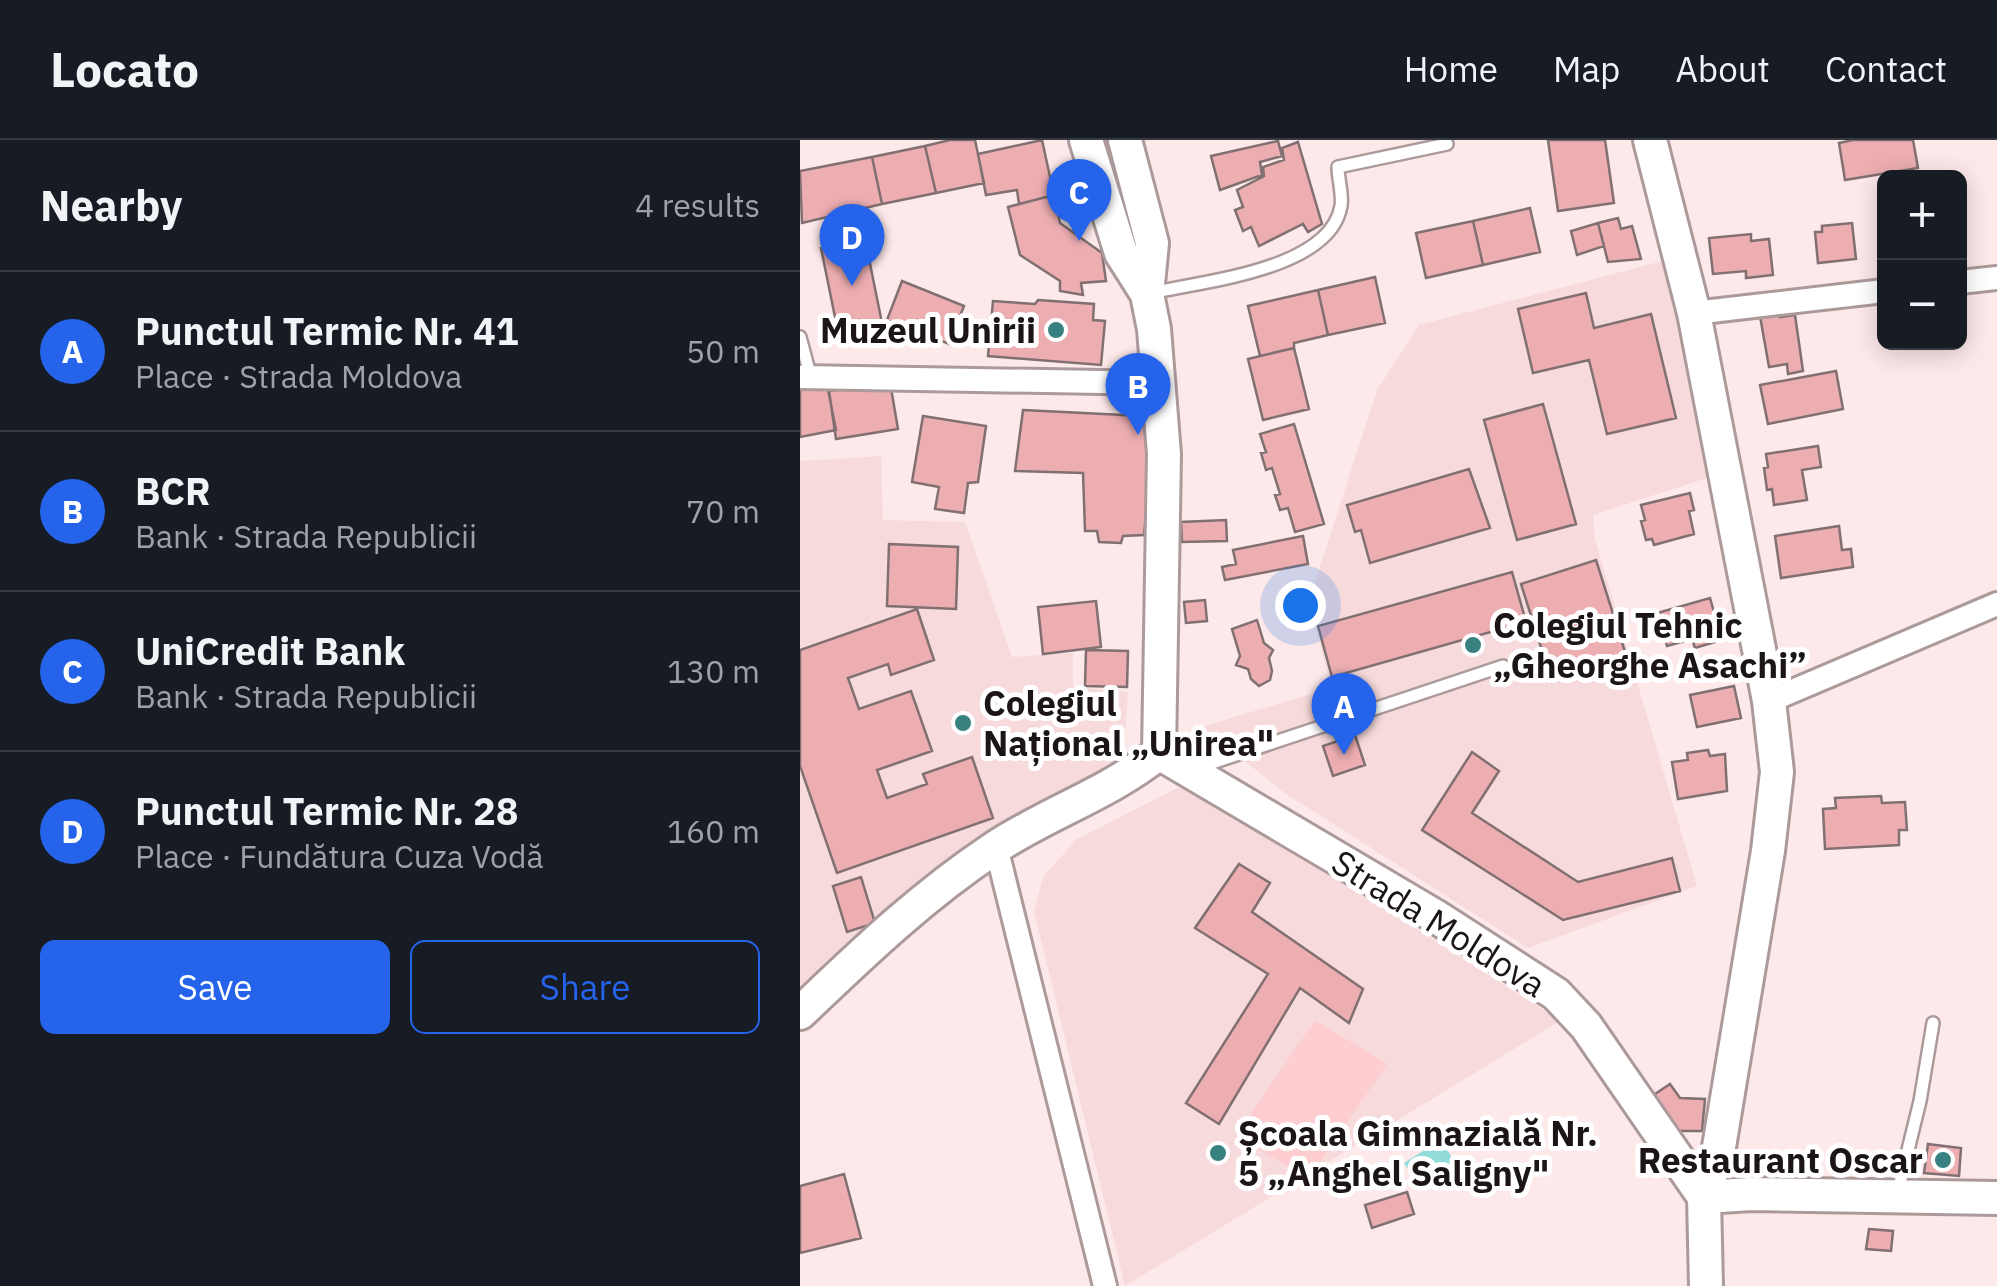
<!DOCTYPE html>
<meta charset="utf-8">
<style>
body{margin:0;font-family:"IBM Plex Sans",sans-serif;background:#242831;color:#f1f3f6}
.controls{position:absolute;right:30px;top:30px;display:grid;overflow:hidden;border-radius:15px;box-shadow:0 5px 25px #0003}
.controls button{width:90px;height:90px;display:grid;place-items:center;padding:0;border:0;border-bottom:2px solid #363941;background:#171b24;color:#f1f3f6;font:50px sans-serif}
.you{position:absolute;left:500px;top:465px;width:35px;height:35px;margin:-25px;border:8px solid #fff;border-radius:50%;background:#1a73e8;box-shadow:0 0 0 15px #1a73e833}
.badge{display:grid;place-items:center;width:65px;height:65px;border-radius:50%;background:#2563eb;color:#fff;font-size:32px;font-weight:700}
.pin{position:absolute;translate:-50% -82px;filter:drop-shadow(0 2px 5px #0008)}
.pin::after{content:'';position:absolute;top:52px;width:35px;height:30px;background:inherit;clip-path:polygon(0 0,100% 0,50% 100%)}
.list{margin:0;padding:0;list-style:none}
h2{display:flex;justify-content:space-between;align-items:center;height:130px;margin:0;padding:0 40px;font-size:42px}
h2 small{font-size:32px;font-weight:400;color:#9ea1a6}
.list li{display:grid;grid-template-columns:65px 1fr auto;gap:30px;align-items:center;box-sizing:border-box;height:160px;padding:0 40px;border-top:2px solid #363941}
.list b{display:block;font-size:38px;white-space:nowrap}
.list p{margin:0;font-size:32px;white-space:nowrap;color:#9ea1a6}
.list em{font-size:32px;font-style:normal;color:#9ea1a6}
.actions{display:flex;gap:20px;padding:30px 40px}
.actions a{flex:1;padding:22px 0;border:2px solid #2563eb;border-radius:15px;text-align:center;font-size:35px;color:#2563eb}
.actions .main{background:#2563eb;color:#fff}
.map{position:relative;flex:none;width:1197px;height:1146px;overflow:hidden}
header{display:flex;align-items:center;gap:60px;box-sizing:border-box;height:140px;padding:0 50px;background:#171b24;border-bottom:2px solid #363941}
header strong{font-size:48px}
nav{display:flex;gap:55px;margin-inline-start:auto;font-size:35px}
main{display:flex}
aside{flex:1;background:#171b24}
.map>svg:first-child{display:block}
.built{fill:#f7dbdc}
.green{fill:#fdcdcf}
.water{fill:#91dcda}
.building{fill:#edaeb2;stroke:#817071;stroke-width:2.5}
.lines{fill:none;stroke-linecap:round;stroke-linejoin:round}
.lane-casing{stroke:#ac9a9b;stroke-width:16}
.street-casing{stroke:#ac9a9b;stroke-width:28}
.secondary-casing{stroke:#ac9a9b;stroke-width:38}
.lane{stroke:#fff;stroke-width:11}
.street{stroke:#fff;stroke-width:22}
.secondary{stroke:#fff;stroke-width:32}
.poi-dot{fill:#398180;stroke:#fff;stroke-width:4}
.labels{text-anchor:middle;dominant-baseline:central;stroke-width:10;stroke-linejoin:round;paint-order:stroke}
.poi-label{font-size:35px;font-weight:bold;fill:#1b1515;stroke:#fff;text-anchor:start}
.street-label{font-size:35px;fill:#1b1515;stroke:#fff}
</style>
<header>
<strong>Locato</strong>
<nav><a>Home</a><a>Map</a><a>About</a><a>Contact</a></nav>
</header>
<main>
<aside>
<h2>Nearby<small>4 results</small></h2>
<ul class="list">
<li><span class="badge">A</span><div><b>Punctul Termic Nr. 41</b><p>Place · Strada Moldova</p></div><em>50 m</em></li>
<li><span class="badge">B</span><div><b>BCR</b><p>Bank · Strada Republicii</p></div><em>70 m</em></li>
<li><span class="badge">C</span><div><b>UniCredit Bank</b><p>Bank · Strada Republicii</p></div><em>130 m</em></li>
<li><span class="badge">D</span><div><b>Punctul Termic Nr. 28</b><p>Place · Fundătura Cuza Vodă</p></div><em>160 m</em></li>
</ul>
<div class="actions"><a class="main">Save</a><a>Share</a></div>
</aside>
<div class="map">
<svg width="1197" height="1146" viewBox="0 0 1197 1146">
<rect width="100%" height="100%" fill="#fde9ea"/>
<!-- built -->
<path class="built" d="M870,119L913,336L793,375L795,399L897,746L728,808L485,653L401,587L531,548L509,461L577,250L619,185Z
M81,316L83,380L165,382L212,517L273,513V547L328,552L324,614L0,851V321Z
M389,642L760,881L325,1146L234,771L243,737L277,699Z"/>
<!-- green -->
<path class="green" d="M515,880L587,924L509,1039L436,996Z"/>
<!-- water -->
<path class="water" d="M642,984L654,1002L646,1008L654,1021L619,1045L604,1023L623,1011L617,1001Z"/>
<!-- building -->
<path class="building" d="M150,0H175L184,43L136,53L125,6Z
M242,0L254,55L219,64L217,50L186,55L178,14Z
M748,0H805L814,63L758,71Z
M1053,0H1113L1118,28L1045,40L1039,3Z
M478,1L482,16L460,22L462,35L420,50L411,16Z
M498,2L522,84L508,92L503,84L459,106L451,87L443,91L435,70L443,67L437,50L464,36L463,27L484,20L482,8Z
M125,6L136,53L82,64L72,17Z
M72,17L82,64L2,83L0,31Z
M254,55L260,83L302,113L306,141L281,143L283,155L260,151V141L220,115L208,67Z
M730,68L740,112L683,125L673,81Z
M818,78L821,89L832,86L841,119L808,122L798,83Z
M673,81L683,125L626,138L616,93Z
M798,83L804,106L777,115L771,91Z
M1052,83L1056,119L1018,123L1015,92H1022V86Z
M951,94V101L969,99L973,135L946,138V131L913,134L909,98Z
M65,99L82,183L38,192L21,108Z
M575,137L585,183L528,195L518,150Z
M102,141L164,166L149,204L87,180Z
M518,150L528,195L494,203V208L460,216L448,166Z
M786,153L794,188L851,174L876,278L807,294L789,220L733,233L718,169Z
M238,160L294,164L293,180L305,181L301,225L188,216L193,161L235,164Z
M980,173V177L995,175L1003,231L988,234L987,224L969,227L960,176Z
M494,208L509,269L463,280L448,219Z
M1036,231L1043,269L968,284L960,245Z
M26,239L36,290L0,297V245Z
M90,242L98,289L36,299L29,251Z
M743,264L776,384L717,400L684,280Z
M223,270L344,276L355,284L344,395L323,396L321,403L299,402L297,391H285L283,333L215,331Z
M123,276L186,286L178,342L168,343L164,373L135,369L139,347L112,342Z
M494,284L524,384L495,392L488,368L480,370L475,355L480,354L472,328L466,330L461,313L466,312L460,294Z
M1018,306L1021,327L1002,330L1007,360L974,365L972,349L967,350L964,328L968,327L966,314Z
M669,329L690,388L570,423L561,390L555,392L547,365Z
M890,353L894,370L889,371L894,394L854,405L852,399L846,400L841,381L845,380L841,365Z
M426,380L427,401L382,402L381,382Z
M1039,386L1042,410L1051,409L1053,427L981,438L975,396Z
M503,396L508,424L425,440L422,427L436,424L433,410Z
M89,404L158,407L156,469L87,466Z
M796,420L827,518L752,542L721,444Z
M712,432L726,482L532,537L518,486Z
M910,458L922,500L895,508L892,499L867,506L857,473Z
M405,460L407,481L386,483L384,462Z
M296,461L301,507L243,514L238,467Z
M117,469L134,520L91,535L88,524L48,538L59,569L111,551L132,611L77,630L87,658L127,644L123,634L172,617L193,678L37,733L0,626V510Z
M457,480L464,503L473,510L469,518L472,531L470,540L459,546L451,539L448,529L436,525L440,516L432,489Z
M286,510L328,511L327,547L285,546Z
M934,546L941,578L897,587L890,555Z
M555,595L565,625L533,636L523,606Z
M908,610L910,616L925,614L927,651L878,659L872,622L888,620L887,613Z
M672,612L699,631L672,673L778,742L872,718L880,751L763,780L622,690Z
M1081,656L1082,663L1105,662L1107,690H1099V705L1025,709L1023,669L1036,668L1035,658Z
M439,724L470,743L452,772L563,849L549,883L500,848L419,984L386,963L468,834L395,788Z
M61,737L75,783L47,792L33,746Z
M870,944L880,958L905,959L902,991H878L852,956Z
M1128,1004L1161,1008L1159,1036L1124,1033Z
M44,1034L61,1098L0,1113V1046Z
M607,1052L614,1074L572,1088L565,1065Z
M1069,1089L1093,1091L1091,1111L1066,1109Z"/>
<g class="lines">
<!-- lane casing -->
<g class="lane-casing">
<path id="lane" d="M351,153C403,141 530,130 541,66C543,55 538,39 538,27L647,4
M0,197L11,238
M397,628L703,526
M1097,1055L1120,961L1133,883"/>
</g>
<!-- street casing -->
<g class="street-casing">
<path id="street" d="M1160,142L1197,138
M894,173L1084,151
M0,237L359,243
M969,561L1197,464
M196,707L305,1146"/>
</g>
<!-- secondary casing -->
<g class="secondary-casing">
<path id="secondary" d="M286,0L321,113L347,154
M325,0L352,103L347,154L354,189L364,314L359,613
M850,0L894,173L969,561L977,632L968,711L919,1007L904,1057L906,1146
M359,613L635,776L756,854L786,886L904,1057
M0,873C62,814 121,757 193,709C247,673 308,654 359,613
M904,1057L951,1054L1197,1058"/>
</g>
<!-- lane -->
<use href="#lane" class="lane"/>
<!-- street -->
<use href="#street" class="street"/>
<!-- secondary -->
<use href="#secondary" class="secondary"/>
</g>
<!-- markers -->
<g class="poi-dot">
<circle cx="256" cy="190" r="10"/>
<circle cx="673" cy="505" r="10"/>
<circle cx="163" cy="583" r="10"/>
<circle cx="418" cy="1013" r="10"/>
<circle cx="1143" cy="1020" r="10"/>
</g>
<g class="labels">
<!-- poi labels -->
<g class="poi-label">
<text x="236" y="190" text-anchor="end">Muzeul Unirii</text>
<text x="693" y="485">Colegiul Tehnic<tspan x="693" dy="40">„Gheorghe Asachi”</tspan></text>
<text x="183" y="563">Colegiul<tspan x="183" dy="40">Național „Unirea"</tspan></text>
<text x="438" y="993">Școala Gimnazială Nr.<tspan x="438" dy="40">5 „Anghel Saligny"</tspan></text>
<text x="1123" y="1020" text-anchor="end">Restaurant Oscar</text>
</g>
<!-- street labels -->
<g class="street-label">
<text transform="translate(639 783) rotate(32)">Strada Moldova</text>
</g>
</g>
</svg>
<div class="controls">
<button>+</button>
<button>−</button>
</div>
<div class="you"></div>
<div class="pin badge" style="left:544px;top:615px">A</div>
<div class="pin badge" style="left:338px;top:295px">B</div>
<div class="pin badge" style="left:279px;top:101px">C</div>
<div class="pin badge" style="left:52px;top:146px">D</div>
</div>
</main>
